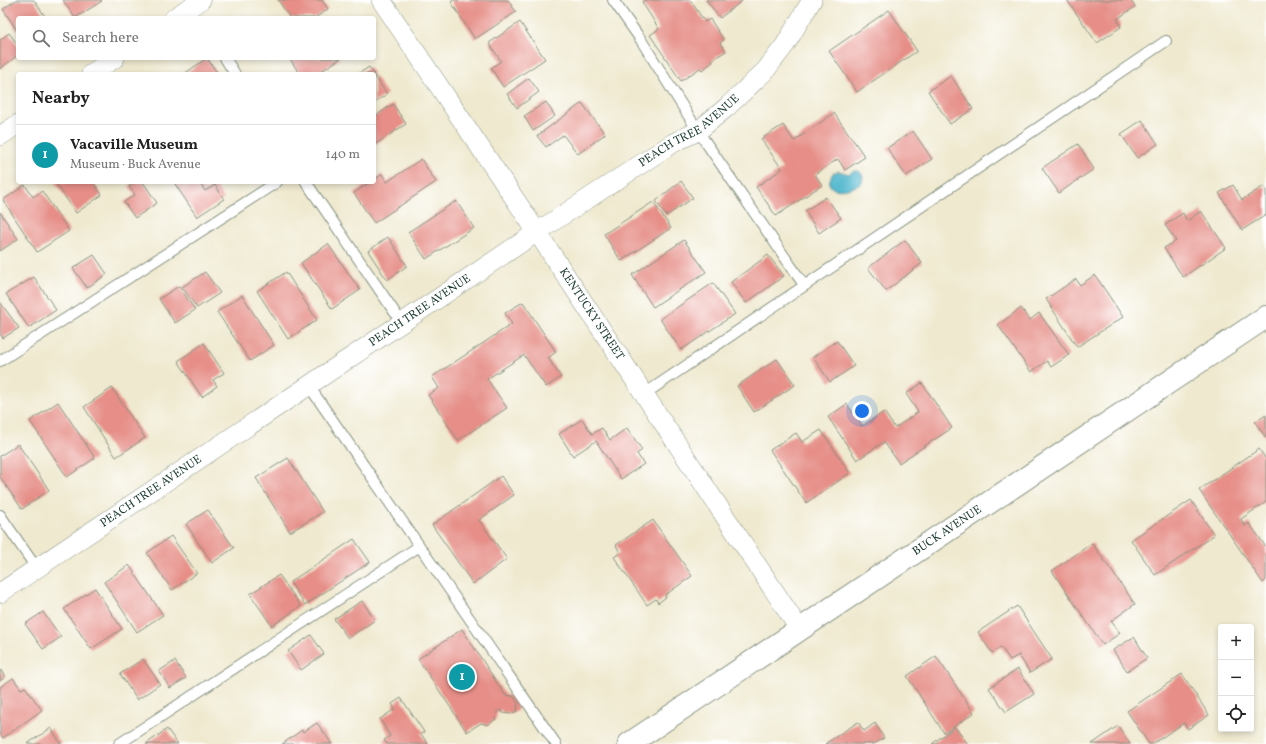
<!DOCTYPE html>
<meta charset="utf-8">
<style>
body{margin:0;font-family:Vollkorn,serif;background:#f2f2f2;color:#222}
.controls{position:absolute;right:12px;bottom:12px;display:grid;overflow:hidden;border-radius:4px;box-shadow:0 2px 6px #0003}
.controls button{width:36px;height:36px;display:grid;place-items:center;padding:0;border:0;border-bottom:1px solid #e0e0e0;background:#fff;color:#222;font:20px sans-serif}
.you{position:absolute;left:862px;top:411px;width:14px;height:14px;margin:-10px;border:3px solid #fff;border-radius:50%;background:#1a73e8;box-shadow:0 0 0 6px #1a73e833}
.badge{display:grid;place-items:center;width:26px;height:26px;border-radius:50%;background:#0f766e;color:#fff;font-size:13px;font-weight:700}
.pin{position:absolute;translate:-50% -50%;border:2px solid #fff;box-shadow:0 1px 4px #0006}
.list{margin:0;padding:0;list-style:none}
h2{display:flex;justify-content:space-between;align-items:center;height:52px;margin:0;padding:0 16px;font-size:17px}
h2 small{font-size:13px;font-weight:400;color:#767676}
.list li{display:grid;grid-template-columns:26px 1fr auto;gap:12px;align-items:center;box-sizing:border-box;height:60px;padding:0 16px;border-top:1px solid #e0e0e0}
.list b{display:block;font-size:15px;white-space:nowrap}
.list p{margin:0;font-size:13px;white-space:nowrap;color:#767676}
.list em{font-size:13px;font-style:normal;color:#767676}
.icon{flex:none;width:22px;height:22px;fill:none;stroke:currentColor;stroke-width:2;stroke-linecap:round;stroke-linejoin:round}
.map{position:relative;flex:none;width:1266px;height:744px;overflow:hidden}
.search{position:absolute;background:#fff;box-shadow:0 2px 6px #0003;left:16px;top:16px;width:360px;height:44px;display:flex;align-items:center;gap:10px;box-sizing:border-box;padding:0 14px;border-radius:4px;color:#767676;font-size:15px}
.panel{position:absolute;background:#fff;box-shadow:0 2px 6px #0003;left:16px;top:72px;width:360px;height:112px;border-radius:4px}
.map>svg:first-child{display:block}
.water{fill:#4eb5cc;stroke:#367980}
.building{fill:#e68e87}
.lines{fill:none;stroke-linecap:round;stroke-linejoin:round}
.service-casing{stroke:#879382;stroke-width:12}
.minor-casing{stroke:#879382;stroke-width:20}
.tertiary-casing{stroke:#879382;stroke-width:24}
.service{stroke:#fff;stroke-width:10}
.minor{stroke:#fff;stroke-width:19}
.tertiary{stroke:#fff;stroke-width:22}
.labels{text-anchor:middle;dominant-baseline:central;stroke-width:3;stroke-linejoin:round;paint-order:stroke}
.street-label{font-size:12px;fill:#1f3d34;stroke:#fff}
</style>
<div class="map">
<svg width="1266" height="744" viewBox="0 0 1266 744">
<rect width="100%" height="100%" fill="#fff"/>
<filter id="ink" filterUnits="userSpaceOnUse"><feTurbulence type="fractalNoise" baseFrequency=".025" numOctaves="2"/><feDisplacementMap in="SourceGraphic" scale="8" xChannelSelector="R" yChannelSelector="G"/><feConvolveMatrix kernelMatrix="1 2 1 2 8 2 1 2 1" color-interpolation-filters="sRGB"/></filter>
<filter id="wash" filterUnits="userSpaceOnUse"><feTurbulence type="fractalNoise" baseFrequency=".012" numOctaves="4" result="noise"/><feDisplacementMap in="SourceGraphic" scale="16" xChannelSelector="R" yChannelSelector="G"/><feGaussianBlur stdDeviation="0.9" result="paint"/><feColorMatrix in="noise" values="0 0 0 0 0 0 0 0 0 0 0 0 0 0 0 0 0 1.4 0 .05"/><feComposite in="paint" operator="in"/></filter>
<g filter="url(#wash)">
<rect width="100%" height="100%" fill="#efe9cf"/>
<!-- water -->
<path class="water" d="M839,171L849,174L853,171H859L863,175L862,183C851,191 819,196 833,173Z"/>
<g id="blocks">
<!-- building -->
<path class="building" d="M16,0H34L46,18H18V32L3,9Z
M63,0H101L102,1L75,18Z
M278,0H322L328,9L315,18H290Z
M453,0H508L516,12L475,39L451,2Z
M645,0H690L705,22L710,19L724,40L720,43L726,51L712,60L713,62L702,70L700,68L681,81L650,35L659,29L642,2Z
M706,0H743L720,18Z
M1067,0H1130L1135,7L1117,19L1121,27L1097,43Z
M889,10L917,51L857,92L829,51Z
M520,22L545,59L503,87L491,68L501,61L489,43Z
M9,33L18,45V55L0,69V40Z
M207,58L218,74H184Z
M289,58H341L317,74H300Z
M369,67L374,74H358Z
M374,75L387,94L374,103Z
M951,76L973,109L950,124L928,91Z
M529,78L539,92L517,108L507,94Z
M546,102L555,116L533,131L524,116Z
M582,103L605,134L578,154L563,135L546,147L537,136Z
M393,104L406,124L374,145V117Z
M834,113L865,157L845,170L838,159L815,174L822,185L776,216L756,187L782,169L761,139L783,125L794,141Z
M1142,120L1158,144L1137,158L1121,134Z
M913,131L932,159L906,176L887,148Z
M1078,144L1094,169L1059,193L1042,168Z
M421,159L436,182L374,223L354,193L370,182H374V180L382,174L387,182Z
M681,181L693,198L666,216L656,201Z
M55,182H93L102,195L76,213Z
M135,182H143L157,203L135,218L124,202L135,195L129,186Z
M177,182H199L205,191L215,185L224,199L197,217L175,184Z
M25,185L33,197L42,191L69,231L37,252L3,200Z
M1233,185L1242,200L1264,186L1266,189V215L1242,230L1219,193Z
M826,197L841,218L819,233L805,211Z
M456,201L474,228L426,259L408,232Z
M653,202L671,228L621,261L604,234Z
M1201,211L1226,248L1183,277L1164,248L1176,241L1165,225L1183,213L1187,221Z
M0,212L18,239L0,251Z
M388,237L407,266L387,280L368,251Z
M684,240L706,272L653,307L632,275Z
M905,240L922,263L886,291L868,268Z
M328,244L360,290L332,309L301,263Z
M94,255L107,274L87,288L73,268Z
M768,255L784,276L746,303L731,282Z
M205,272L220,293L197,308L182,287Z
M286,272L317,320L288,339L257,291Z
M1095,275L1123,317L1077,347L1046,299L1076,279L1080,285Z
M34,277L56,310L29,328L6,294Z
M713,283L735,314L681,350L660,319Z
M179,286L195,310L175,323L159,299Z
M242,295L274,345L250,361L217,312Z
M0,302L19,328L3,338L0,334Z
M523,302L556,352L548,358L561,377L546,387L524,355L487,379L507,408L458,440L428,395L439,388L432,377L512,324L505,313Z
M1021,308L1030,320L1039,313L1069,355L1051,367L1047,361L1031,372L998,325Z
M837,341L854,366L830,382L813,357Z
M204,343L224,373L213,380L217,386L202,397L178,361Z
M777,359L795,385L754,412L737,386Z
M922,383L952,428L899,463L884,442L857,460L828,417L847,404L862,426L884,412L895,428L918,412L906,394Z
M112,388L145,438L116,457L84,407Z
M58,402L95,458L67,477L30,421Z
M1266,415V438L1255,422Z
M582,419L592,434L602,428L610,440L627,428L642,450L637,454L644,464L621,479L596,441L573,456L559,434Z
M821,430L850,473L806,503L770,450L796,433L802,442Z
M18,444L49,490L22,509L0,477V456Z
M1259,449L1266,459V502L1241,519L1245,526L1249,523L1266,547V580L1263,583L1199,490Z
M288,458L323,512L290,532L256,478Z
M501,476L514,495L479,520L507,559L473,584L432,525Z
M1191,500L1214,535L1155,575L1131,540Z
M208,510L234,548L212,563L186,524Z
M653,520L692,576L665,595L666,597L658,603L656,599L647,605L614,557L620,553L616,545Z
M171,536L197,573L172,590L147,553Z
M354,539L370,562L305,605L290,582Z
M1092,543L1135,604L1111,621L1120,633L1103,645L1052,571Z
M129,565L163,615L137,632L104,582Z
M279,575L301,606L272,626L250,594Z
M95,588L122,629L91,649L64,609Z
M362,601L375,620L348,638L334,619Z
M1017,606L1052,659L1030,673L1019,655L1010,660L1001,647L992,653L978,632Z
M43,612L61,637L43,649L25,624Z
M462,629L505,695L513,696L518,703L517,711L511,714L503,713L501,710L497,712L496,719L488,725L481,723L467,732L418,659Z
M311,635L324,654L301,670L288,651Z
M1134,637L1147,658L1127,671L1113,650Z
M936,656L974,713L944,733L907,676Z
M143,659L160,684L137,700L120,674Z
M175,661L186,678L170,688L159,671Z
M0,669L5,677L0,681Z
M1018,669L1034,694L1006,712L989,688Z
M1182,674L1209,715L1188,729L1184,723L1152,744H1149L1127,711Z
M13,678L21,689L25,687L42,710L3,738L0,734V687Z
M401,698L424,732L421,734L428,744H387L384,740L390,736L380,719L395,709L392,704Z
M858,722L864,731L875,723L884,738L874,744H825Z
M317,723L332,744H282L302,730L303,732Z
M1118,726L1130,744H1092Z
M955,727L968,744H932Z
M51,728L61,744H27Z
M167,729L178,744H146Z"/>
</g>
</g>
<g filter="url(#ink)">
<use href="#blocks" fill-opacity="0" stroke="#879382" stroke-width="1"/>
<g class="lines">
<!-- service casing -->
<g class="service-casing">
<path id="service" d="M613,0L641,40L698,131L804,285
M225,58L235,74
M306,182L402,323
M0,361L277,182
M309,386L556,744
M643,395L1166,41
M0,515L37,569
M119,744L418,547"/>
</g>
<!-- minor casing -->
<g class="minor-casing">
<g id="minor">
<path id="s1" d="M381,0L537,232L800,630"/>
<path d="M174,18L201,0"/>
<path d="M91,74L115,58"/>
<path d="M0,136L18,124"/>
<path id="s2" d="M0,593L537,232L673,143L698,131L727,107L765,71L785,45L812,0"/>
</g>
</g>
<!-- tertiary casing -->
<g class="tertiary-casing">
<g id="tertiary">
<path id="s3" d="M629,744L1266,317"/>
</g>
</g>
<!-- service -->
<use href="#service" class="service"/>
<!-- minor -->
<use href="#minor" class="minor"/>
<!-- tertiary -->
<use href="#tertiary" class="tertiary"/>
</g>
</g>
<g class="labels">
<!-- street labels -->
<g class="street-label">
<text stroke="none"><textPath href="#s2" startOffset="830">PEACH TREE AVENUE</textPath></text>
<text stroke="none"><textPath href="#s2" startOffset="506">PEACH TREE AVENUE</textPath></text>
<text stroke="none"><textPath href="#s1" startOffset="378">KENTUCKY STREET</textPath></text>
<text stroke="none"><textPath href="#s2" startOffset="182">PEACH TREE AVENUE</textPath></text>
<text stroke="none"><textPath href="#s3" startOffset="383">BUCK AVENUE</textPath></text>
</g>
</g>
</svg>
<div class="controls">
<button>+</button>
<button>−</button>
<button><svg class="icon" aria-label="locate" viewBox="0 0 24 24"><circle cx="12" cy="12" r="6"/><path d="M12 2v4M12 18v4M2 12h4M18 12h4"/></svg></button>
</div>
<div class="you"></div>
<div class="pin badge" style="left:462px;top:677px;background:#0f9aa8">1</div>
<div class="search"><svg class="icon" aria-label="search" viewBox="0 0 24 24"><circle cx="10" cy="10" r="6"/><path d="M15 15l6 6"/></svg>Search here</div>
<section class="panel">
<h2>Nearby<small></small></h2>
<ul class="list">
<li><span class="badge" style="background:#0f9aa8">1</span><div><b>Vacaville Museum</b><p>Museum · Buck Avenue</p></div><em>140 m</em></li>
</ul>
</section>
</div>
